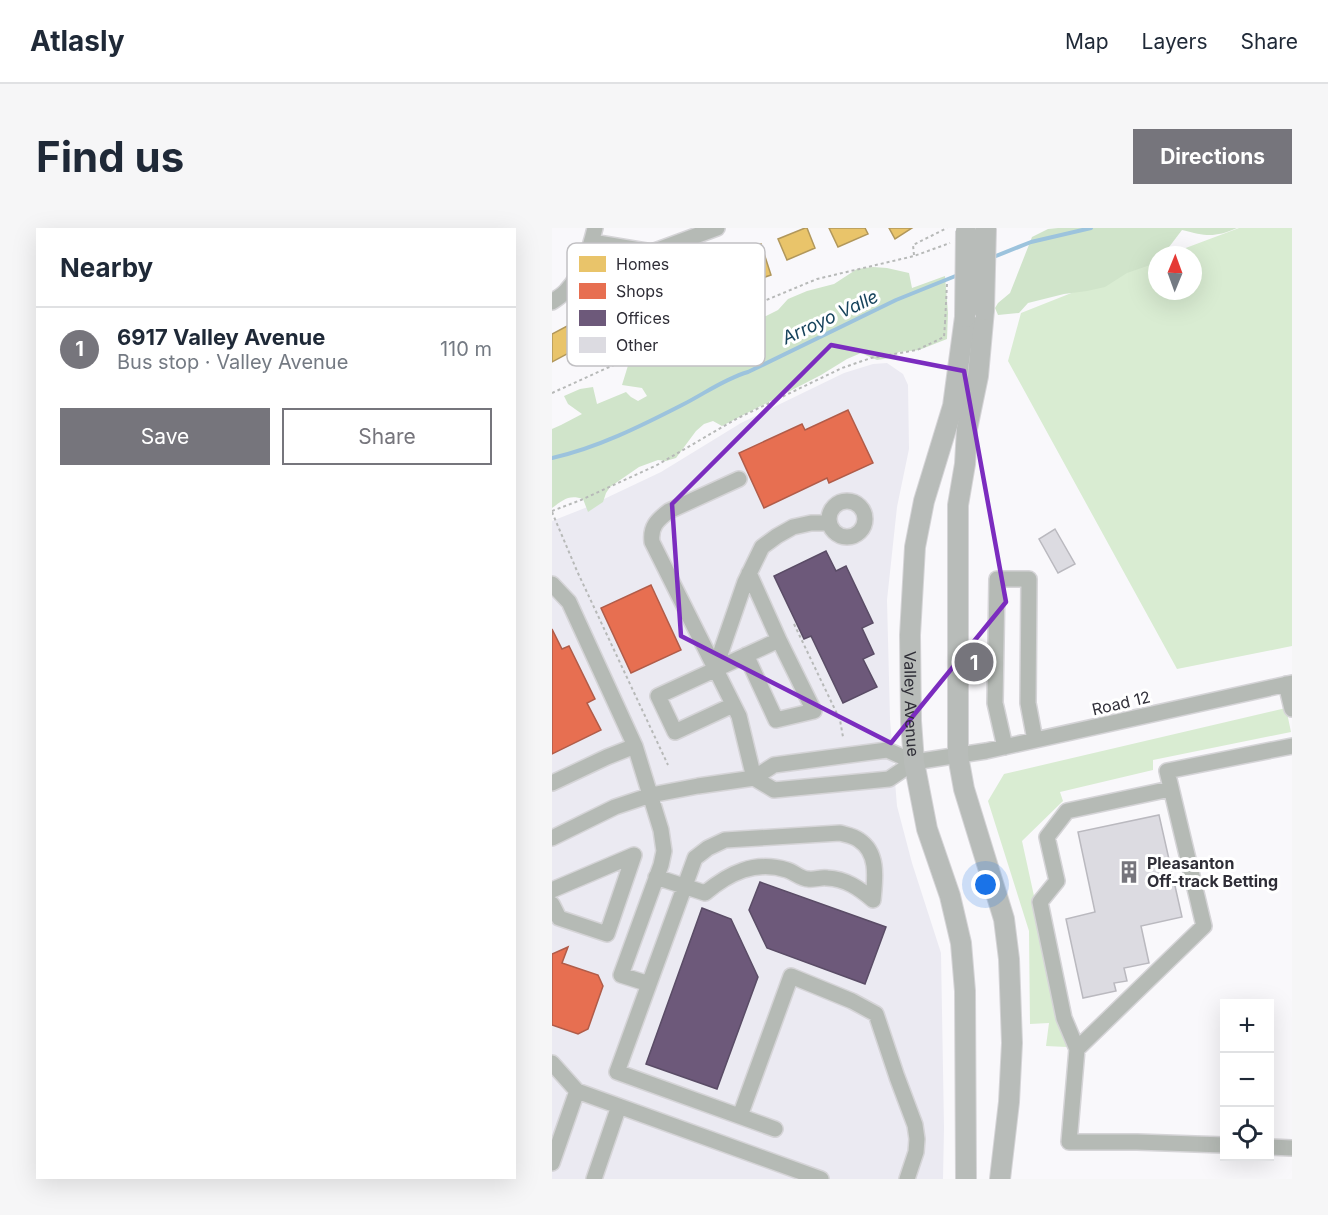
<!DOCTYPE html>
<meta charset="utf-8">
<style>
body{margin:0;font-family:Inter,sans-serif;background:#f6f6f7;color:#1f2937}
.controls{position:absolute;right:18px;bottom:18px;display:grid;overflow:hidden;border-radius:0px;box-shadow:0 6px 24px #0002}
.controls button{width:54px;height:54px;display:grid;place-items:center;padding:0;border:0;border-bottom:2px solid #e0e1e3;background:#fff;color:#1f2937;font:30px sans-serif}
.compass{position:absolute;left:596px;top:18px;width:54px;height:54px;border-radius:50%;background:#fff;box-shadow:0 6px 24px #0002;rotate:1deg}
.you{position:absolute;left:434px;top:657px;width:21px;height:21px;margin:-15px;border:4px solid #fff;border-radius:50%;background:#1a73e8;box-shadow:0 0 0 9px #1a73e833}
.badge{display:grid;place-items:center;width:39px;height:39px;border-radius:50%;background:#76757c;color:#fff;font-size:20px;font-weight:700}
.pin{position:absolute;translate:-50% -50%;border:3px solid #fff;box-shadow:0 2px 6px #0006}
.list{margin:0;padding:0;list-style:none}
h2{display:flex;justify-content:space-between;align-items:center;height:78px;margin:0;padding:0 24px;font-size:26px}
h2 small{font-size:20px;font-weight:400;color:#747a83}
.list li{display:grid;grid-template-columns:39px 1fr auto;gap:18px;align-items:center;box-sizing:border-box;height:84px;padding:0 24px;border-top:2px solid #e0e1e3}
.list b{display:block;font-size:22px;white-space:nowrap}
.list p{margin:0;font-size:20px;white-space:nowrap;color:#747a83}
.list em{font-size:20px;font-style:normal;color:#747a83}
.actions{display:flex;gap:12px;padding:18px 24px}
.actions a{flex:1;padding:14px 0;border:2px solid #76757c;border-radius:0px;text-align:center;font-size:21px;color:#76757c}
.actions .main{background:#76757c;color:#fff}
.icon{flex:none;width:33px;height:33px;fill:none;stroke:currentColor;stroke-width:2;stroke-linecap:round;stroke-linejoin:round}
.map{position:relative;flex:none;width:740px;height:951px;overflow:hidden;border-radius:0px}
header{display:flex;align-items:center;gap:36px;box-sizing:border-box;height:84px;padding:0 30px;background:#fff;border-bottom:2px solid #e0e1e3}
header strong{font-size:28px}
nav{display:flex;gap:33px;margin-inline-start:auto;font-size:21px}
.intro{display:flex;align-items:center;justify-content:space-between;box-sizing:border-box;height:144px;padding:0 36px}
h1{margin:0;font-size:42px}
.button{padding:15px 27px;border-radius:0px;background:#76757c;color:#fff;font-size:21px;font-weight:700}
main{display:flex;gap:36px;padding:0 36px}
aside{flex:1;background:#fff;border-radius:0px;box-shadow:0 6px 24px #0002}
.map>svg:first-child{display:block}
.built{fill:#ebeaf2}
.green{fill:#d9ecd2}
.forest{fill:#d0e4ca}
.homes{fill:#e9c46a;stroke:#b1975b;stroke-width:1.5}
.shops{fill:#e76f51;stroke:#b05c49;stroke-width:1.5}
.offices{fill:#6d597a;stroke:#5a4c66;stroke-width:1.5}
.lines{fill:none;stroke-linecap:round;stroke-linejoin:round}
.stream{stroke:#9cc3dd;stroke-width:4}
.building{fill:#dcdbe1;stroke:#bab9bf;stroke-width:1.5}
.minor-casing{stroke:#d5d4d7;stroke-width:18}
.major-casing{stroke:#d5d4d7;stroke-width:22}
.path{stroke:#b7b9b8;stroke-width:2;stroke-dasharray:3 3;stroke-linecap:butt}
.minor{stroke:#b5bab5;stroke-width:15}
.major{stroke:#b8bcb9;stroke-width:20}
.major-bridge-casing{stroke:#d5d4d7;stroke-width:22;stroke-linecap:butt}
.path-bridge{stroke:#b7b9b8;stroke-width:2;stroke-dasharray:3 3;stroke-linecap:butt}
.major-bridge{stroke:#b8bcb9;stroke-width:20}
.marked{fill:none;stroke:#7b2cbf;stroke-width:4.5;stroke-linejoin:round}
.labels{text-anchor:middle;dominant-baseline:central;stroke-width:6;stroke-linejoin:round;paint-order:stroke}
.street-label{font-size:16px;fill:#2f2e37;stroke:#fff}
.poi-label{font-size:16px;font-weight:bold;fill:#2f2e37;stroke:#fff;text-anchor:start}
.water-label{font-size:18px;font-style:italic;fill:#17435c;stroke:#fff}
.key{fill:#fff;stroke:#c1c0c3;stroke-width:1.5}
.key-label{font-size:16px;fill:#2f2e37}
</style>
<header>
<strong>Atlasly</strong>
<nav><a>Map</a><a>Layers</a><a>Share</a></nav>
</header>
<div class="intro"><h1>Find us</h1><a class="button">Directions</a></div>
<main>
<aside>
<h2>Nearby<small></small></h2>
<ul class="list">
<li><span class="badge">1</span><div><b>6917 Valley Avenue</b><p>Bus stop · Valley Avenue</p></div><em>110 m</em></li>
</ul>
<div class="actions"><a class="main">Save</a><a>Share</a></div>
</aside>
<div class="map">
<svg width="740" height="951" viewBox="0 0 740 951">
<rect width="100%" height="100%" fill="#f9f8fb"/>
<!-- built -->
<path class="built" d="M335,135L351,146L356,157L357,221L345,279L335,372L338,491L345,578L360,635L389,725L392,900L391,951H0V293L33,280L109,244L189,195L292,145L321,136Z"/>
<!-- green -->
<path class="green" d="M687,0H740V418L625,441L456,133L469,85L605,31V63H641V27H615Z
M734,480L739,504L601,532V542L508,564L511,573L470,613L515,819L494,818L497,795L478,796L477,703L436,573L452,546Z"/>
<!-- forest -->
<path class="forest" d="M506,0H685C662,10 654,8 630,2L611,27H605V32L601,36L575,45L553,59L535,63L512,66L476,75L467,85L446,87L443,80L446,75L458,65L480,9L496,1Z
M321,39L335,40L357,45L360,60L393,48L396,85L395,111L367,122L347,124L337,130L325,132L309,125L295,131L269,147L170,198L161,193L152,196L144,203L124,230L114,233L106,232L87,239L58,259L54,265L51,274L36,284L31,271C17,266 11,272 0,280V201L9,197L30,186L16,176L12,168L28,161L41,159L45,176L74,164L79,169L86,173L95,168L90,160L70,157L78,131L86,123C99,123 113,122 125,127C130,129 133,133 138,134L154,127L164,134C177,131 181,127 186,114L196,115L201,106L198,95L199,90L214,88L226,82L236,71L255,63L282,56L305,41Z"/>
<!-- homes -->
<path class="homes" d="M253,0H255L263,20L235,32L226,11Z
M277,0H313L316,6L286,19Z
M337,0H360L343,11Z
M209,16L219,47L187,58L176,27Z
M17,97L28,119L0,134V106Z"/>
<!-- shops -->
<path class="shops" d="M296,182L321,235L277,255L275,250L212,280L187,225L250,196L253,202Z
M99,357L129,422L79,445L49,380Z
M0,401L10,421L17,418L43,471L35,475L49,502L0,526Z
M16,719L10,735L46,747L51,758L36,801L26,806L0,797V726Z"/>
<!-- offices -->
<path class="offices" d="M274,323L284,343L294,338L321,395L310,400L322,426L311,431L325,459L291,475L259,408L252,411L222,348Z
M208,654L334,699L313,756L215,720L197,682Z
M150,680L179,691L206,749L165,861L94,836Z"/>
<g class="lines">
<!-- stream -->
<path class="stream" d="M439,30L479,14L539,0
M0,230C45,220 89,198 130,177C152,166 172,151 196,144L344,72L406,47"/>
</g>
<!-- building -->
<path class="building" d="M503,301L523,336L506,345L487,311Z
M607,587L630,689L589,698L597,735L572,740L575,753L562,755L564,763L531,770L514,691L543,684L526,604Z"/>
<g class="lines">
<!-- minor casing -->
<g class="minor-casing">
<path id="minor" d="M40,14L100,24L165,0
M0,74C5,70 11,67 15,62C30,46 38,21 43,0
M187,251L117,283C105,292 98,299 100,314L187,488L202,550
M277 291a18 18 0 1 1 36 0a18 18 0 1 1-36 0Z
M0,356L17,374L83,518L109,602L112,623L109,637L69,747L97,756
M194,427L224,492L262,483L227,412L197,345
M163,441L193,354L210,319L225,308L241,299L259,295H277
M734,456L740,481
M181,477L123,504L106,468L227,412
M453,519L443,475L445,351H477L476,475L483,512
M202,550L222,562L337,551L362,534L434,523L740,455
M0,555L55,529L83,518
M0,610L63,579L99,567L146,558L202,550L222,537L335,522L362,534
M104,649L153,665C177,645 203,632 235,642C242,644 249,651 256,651C263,652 269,649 275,650C294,651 307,660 321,672
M0,662L82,627L55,706L7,690L0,676
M525,821L512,790L488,674L505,653L495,609L515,583L618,561
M0,835L25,863L269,951
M188,888L239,748L300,773L324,786L345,849L363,897L365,911L364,924L355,951
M223,901L65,844L143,630L156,620L173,612L288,605C295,607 302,608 307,612C327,625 323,651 321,672
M672,917L585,914H517L525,821L652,698L615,543L740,518
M718,919L740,920
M0,935L25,863
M42,951L67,878"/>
</g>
<!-- major casing -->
<g class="major-casing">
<g id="major">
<path d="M432,82L426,148L415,201L413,236L406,277V528L412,561L452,691L457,731L460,815L457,874L448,951"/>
<path id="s1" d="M413,89L401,178L372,273L363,319L358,407L359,493L362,534L375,601L398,668L409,715L413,763L414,951"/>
</g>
</g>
<!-- path -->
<path class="path" d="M362,27L361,17L395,0
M0,165L108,116L265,51L362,28L398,15
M0,283L29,272L105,237L186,190L290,140L319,130L365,122L392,109L393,95
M0,284L25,343L116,537
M242,396L288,492L291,509"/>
<!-- minor -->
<use href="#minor" class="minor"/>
<!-- major -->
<use href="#major" class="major"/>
<!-- major-bridge casing -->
<g class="major-bridge-casing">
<path id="major-bridge" d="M432,82L434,0
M413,89L414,3"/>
</g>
<!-- path-bridge -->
<path class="path-bridge" d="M393,95L395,56"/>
<!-- major-bridge -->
<use href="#major-bridge" class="major-bridge"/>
</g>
<!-- marked area -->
<path class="marked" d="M279,117L412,143L454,374L339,515L129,408L120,276Z"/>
<!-- icons -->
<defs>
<g id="building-bare" transform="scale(1.8)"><path d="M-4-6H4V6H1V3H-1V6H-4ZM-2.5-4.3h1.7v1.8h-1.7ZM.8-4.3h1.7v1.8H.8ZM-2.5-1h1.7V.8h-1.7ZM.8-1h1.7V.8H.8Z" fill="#76757c" stroke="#fff" stroke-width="2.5" paint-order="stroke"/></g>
</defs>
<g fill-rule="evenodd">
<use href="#building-bare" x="577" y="644"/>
</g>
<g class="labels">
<!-- street labels -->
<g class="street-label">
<text transform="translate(569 475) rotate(-13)">Road 12</text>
<text stroke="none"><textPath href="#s1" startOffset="393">Valley Avenue</textPath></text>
</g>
<!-- poi labels -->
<g class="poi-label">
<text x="595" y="635">Pleasanton<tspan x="595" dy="18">Off-track Betting</tspan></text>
</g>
<!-- water labels -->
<g class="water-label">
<text transform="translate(278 89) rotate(-25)">Arroyo Valle</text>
</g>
</g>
<!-- legend -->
<rect x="15" y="15" width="198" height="123" rx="9" class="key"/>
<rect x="27" y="28" width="27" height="16" fill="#e9c46a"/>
<rect x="27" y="55" width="27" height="16" fill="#e76f51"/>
<rect x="27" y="82" width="27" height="16" fill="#6d597a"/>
<rect x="27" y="109" width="27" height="16" fill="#dcdbe1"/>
<g class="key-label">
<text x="64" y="42">Homes</text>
<text x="64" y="69">Shops</text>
<text x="64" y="96">Offices</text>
<text x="64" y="123">Other</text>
</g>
</svg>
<div class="controls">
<button>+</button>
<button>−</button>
<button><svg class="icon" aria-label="locate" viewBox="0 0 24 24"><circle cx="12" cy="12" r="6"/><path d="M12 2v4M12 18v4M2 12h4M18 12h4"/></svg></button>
</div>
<svg class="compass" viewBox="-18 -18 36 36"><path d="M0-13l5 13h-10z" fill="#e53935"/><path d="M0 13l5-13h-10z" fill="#747a83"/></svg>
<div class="you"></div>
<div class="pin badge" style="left:422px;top:434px">1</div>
</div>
</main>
